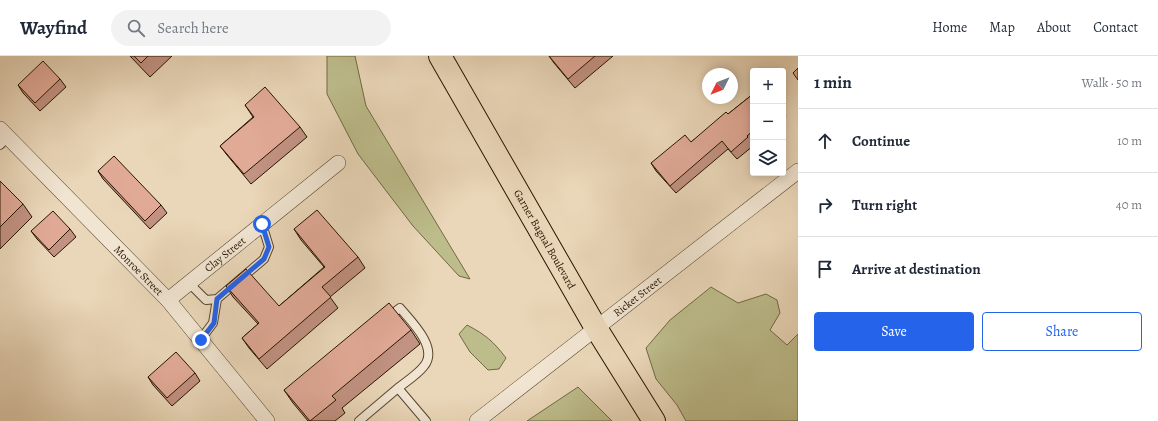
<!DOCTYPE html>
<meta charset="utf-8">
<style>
body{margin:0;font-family:Alegreya,serif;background:#f2f2f3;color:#1f2937}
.controls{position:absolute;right:12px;top:12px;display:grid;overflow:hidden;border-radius:4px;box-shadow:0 2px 10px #0003}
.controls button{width:36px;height:36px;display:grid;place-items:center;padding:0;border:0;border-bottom:1px solid #e0e1e3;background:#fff;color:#1f2937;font:20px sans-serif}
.compass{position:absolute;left:702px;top:12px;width:36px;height:36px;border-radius:50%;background:#fff;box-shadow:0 2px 10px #0003;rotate:228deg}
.stop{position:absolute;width:12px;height:12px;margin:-9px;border:3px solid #2563eb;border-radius:50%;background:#fff}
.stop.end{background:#2563eb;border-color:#fff;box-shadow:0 1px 4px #0008}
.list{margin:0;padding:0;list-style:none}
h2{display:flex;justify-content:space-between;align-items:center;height:52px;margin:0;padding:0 16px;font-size:17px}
h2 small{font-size:13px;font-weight:400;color:#747a83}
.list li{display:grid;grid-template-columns:26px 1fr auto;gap:12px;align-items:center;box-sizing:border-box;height:64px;padding:0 16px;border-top:1px solid #e0e1e3}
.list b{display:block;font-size:15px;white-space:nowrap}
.list em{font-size:13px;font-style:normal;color:#747a83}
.actions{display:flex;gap:8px;padding:12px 16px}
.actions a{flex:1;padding:9px 0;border:1px solid #2563eb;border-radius:4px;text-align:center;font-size:14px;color:#2563eb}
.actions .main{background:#2563eb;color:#fff}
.icon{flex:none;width:22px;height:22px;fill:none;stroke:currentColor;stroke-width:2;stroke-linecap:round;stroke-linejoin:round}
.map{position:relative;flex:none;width:798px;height:365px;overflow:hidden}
header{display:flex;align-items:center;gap:24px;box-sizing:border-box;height:56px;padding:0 20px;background:#fff;border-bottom:1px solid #e0e1e3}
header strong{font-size:19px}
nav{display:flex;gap:22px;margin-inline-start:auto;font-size:14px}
.search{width:280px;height:36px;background:#f2f2f3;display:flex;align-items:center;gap:10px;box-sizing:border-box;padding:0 14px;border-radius:22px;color:#747a83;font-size:15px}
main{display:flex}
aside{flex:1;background:#fff}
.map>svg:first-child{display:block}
.green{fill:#bdbc8b;stroke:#726846}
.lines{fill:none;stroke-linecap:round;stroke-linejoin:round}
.lane-casing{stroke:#57452f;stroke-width:10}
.street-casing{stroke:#57452f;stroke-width:16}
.highway-casing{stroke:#261401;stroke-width:24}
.lane{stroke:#f1e5d2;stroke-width:8}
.street{stroke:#f1e5d2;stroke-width:15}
.highway{stroke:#ead7b9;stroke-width:22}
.wall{fill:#c29282;stroke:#261401}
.building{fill:#e1aa97;stroke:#261401}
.route{stroke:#2563eb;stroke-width:5}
.labels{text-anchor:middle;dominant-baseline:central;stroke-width:3;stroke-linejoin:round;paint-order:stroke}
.street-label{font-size:11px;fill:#261401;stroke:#f1e5d2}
</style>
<header>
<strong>Wayfind</strong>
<div class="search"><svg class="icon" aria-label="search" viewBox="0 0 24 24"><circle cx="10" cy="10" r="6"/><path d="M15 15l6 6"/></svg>Search here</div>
<nav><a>Home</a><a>Map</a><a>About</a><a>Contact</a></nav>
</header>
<main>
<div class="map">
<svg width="798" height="365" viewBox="0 0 798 365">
<rect width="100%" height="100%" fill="#ead7b9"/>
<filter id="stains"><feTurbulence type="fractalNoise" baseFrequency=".005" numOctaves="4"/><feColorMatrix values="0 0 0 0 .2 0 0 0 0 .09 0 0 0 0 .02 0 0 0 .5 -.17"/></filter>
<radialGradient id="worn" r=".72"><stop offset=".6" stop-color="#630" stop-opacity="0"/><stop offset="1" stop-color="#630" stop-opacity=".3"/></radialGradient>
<!-- green -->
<path class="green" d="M327,0H355L366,50L470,223L459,220L413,170L358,98L327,38Z
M711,231L738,247L766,238L777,244L780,257L770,274L787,289L798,278V365H686L677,349L656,323L646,292L670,264Z
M467,269C486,279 493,285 506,302L499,313L488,314L470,296L459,278Z
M578,331L612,365H527Z"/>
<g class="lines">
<!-- lane casing -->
<g class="lane-casing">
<path id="lane" d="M0,89L8,81
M189,227L206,244L217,243L264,203L269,191L262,168
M388,261L400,252C411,265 439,292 424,310C418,318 407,325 398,332
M201,283L213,267L217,243
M359,365L398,332L426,365"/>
</g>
<!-- street casing -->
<g class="street-casing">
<g id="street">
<path id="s1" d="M0,73L168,244L267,365"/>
<path id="s2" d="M168,244L338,107"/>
<path id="s3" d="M477,365L798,115"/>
</g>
</g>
<!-- highway casing -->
<g class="highway-casing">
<g id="highway">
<path id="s4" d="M440,0L596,272L654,365"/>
</g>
</g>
<!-- lane -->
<use href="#lane" class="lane"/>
<!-- street -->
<use href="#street" class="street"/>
<!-- highway -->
<use href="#highway" class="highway"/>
</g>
<!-- wall -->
<path class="wall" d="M130,0H172L150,21Z
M549,0H613L575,32L554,7Z
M60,23L66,31L40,55L23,37L18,29Z
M753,38V90L737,103L728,93L676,137L656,115L651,107L691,86L728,58Z
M245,49L300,71L307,81L251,128L227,99L220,90L253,61Z
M783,55L786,60L783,62Z
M98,115L161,149L167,157L150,173L103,123Z
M0,125L23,148L32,161L0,193Z
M70,173L76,181L54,201L37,183L31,175Z
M294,173L358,201L365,212L330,241L338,252L267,313L249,292L242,282L258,268L233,241L226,230L279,250L324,211L301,184Z
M411,274L420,288L342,352L345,357L335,365H308L293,347L284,334Z
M195,317L200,325L172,350L153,329L148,321Z"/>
<!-- building -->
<path class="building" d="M134,0H148L141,7Z
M549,0H595L568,23Z
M43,5L60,23L35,47L18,29Z
M798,12V24L793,17Z
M265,31L300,71L244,118L220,90L254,61L245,49Z
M753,38V75L747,80L748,81L731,96L722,85L670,130L651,107L685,79L691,86L726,56L728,58Z
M114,100L161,149L145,165L98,115Z
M0,125L23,148L0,171Z
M317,154L358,201L322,231L331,241L259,303L242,282L259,267L226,230L246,213L279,250L325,211L294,173Z
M53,155L70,173L49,194L31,175Z
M389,247L411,274L332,340L336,344L310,365L284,334Z
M176,296L195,317L167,342L148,321Z"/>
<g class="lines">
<!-- route -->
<path class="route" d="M201,284L214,267L217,243L264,203L269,191L262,168"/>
</g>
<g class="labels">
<!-- street labels -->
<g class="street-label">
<text stroke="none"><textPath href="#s4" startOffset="211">Garner Bagnal Boulevard</textPath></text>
<text stroke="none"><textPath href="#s2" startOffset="73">Clay Street</textPath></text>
<text stroke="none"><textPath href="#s1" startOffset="198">Monroe Street</textPath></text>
<text stroke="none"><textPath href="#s3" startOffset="203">Ricket Street</textPath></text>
</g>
</g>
<rect width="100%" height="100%" filter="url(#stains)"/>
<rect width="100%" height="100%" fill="url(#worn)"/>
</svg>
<div class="controls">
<button>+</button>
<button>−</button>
<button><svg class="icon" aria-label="layers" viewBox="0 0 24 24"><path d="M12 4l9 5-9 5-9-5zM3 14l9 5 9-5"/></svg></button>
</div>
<svg class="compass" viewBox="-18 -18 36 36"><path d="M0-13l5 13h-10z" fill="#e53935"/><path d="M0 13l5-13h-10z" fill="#747a83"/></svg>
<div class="stop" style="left:262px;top:168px"></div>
<div class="stop end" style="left:201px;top:284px"></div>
</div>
<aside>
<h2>1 min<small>Walk · 50 m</small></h2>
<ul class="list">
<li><svg class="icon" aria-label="ahead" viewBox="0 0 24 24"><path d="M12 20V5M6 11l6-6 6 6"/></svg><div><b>Continue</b></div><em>10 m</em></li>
<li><svg class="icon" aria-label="right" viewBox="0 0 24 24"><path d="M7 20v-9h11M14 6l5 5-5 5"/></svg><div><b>Turn right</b></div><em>40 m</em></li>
<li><svg class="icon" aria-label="arrive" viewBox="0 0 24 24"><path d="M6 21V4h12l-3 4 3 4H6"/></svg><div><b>Arrive at destination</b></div></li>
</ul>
<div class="actions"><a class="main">Save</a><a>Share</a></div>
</aside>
</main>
